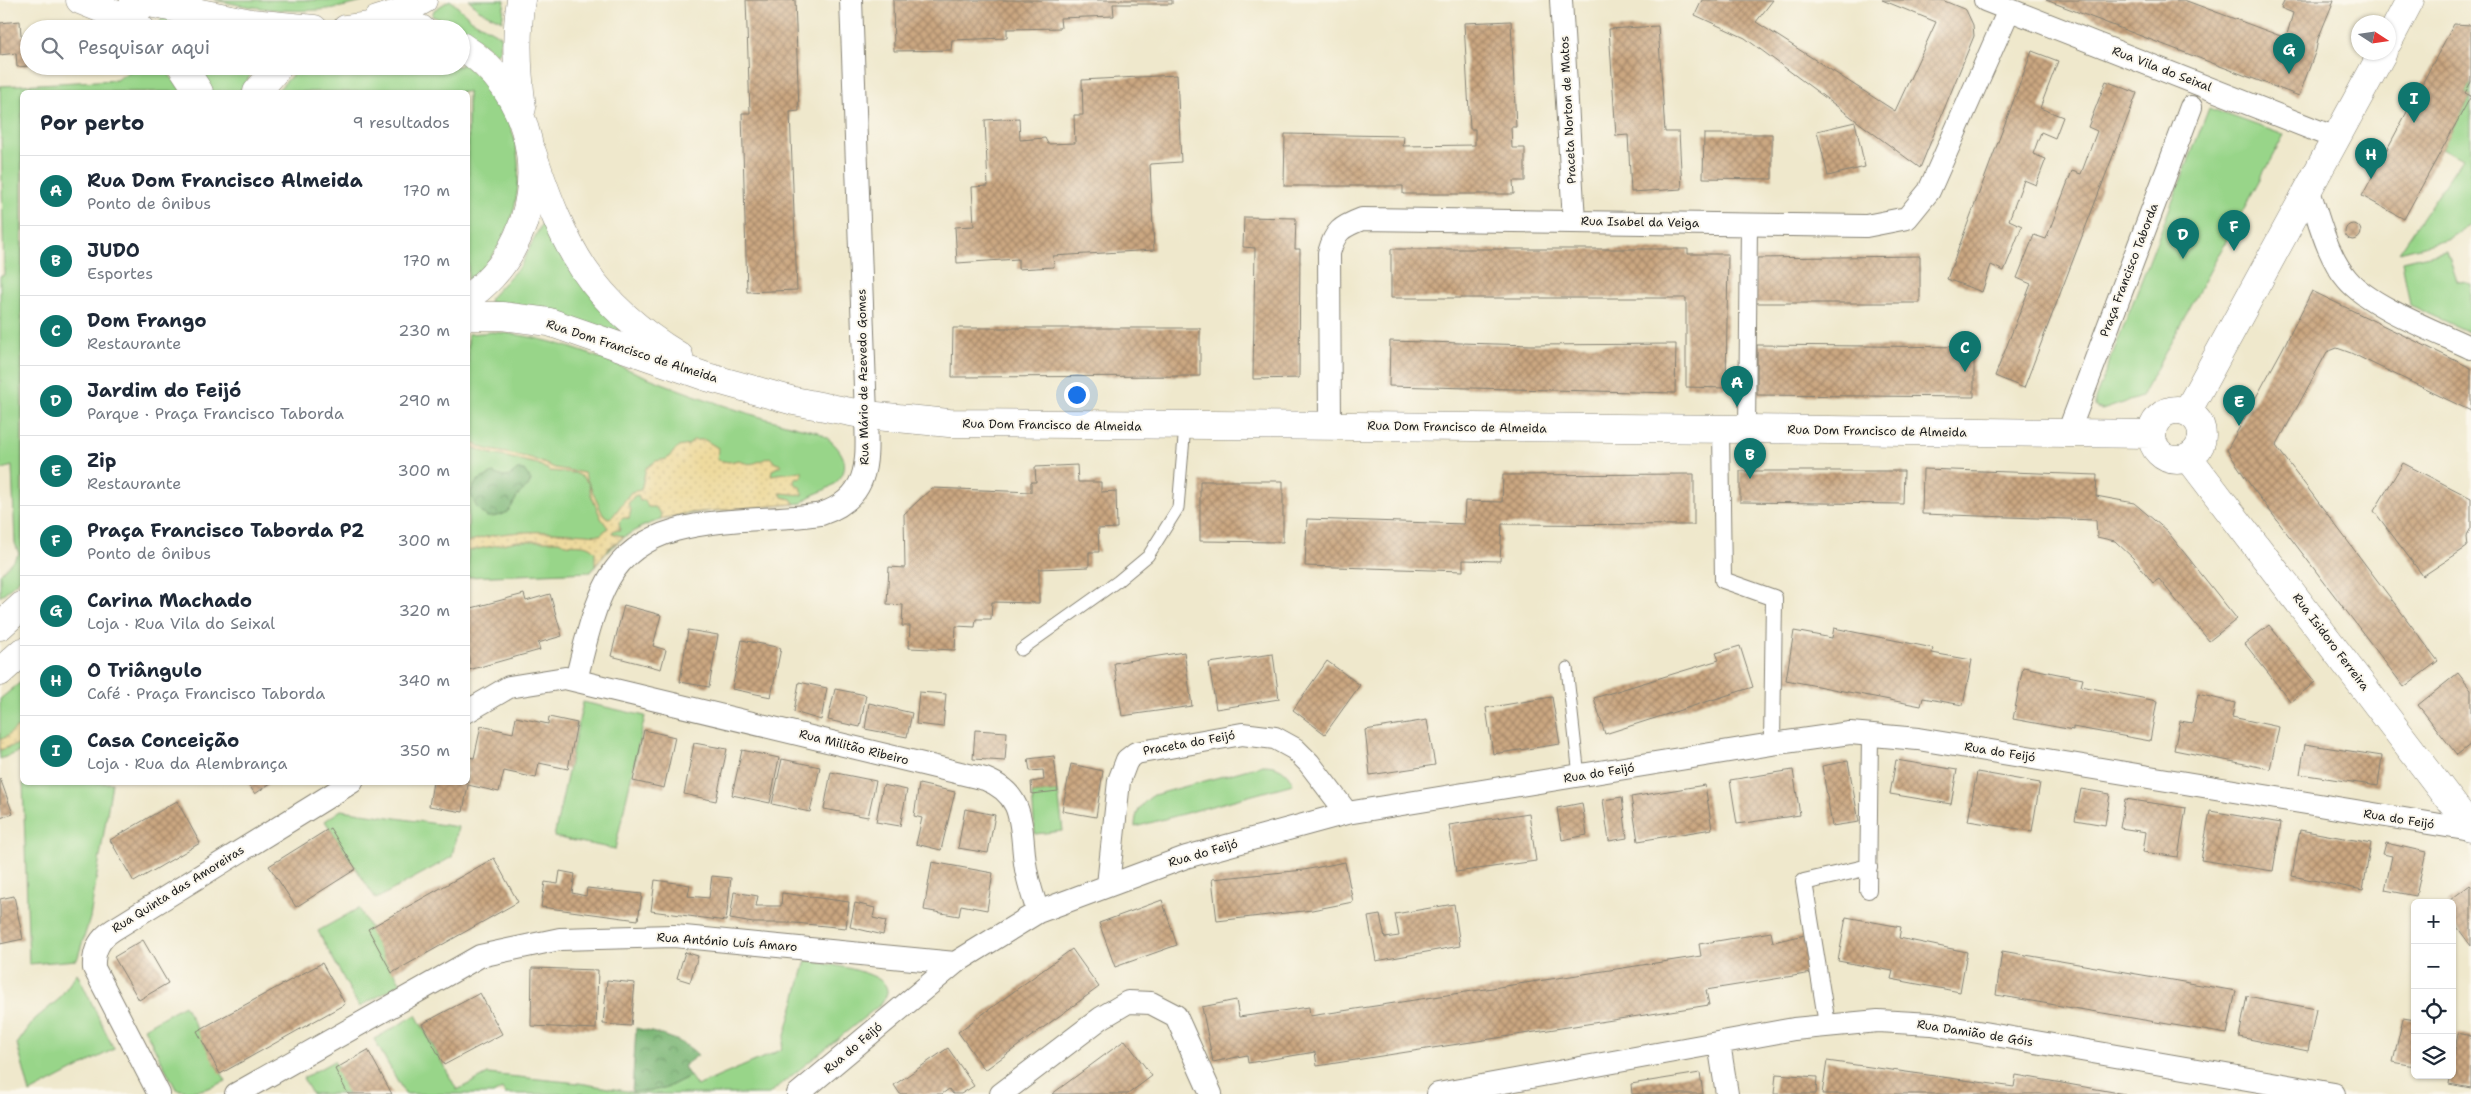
<!DOCTYPE html>
<html lang="pt">
<meta charset="utf-8">
<style>
body{margin:0;font-family:"Shantell Sans",sans-serif;background:#f6f6f7;color:#1f2937}
.controls{position:absolute;right:15px;bottom:15px;display:grid;overflow:hidden;border-radius:8px;box-shadow:0 1px 4px #0004}
.controls button{width:45px;height:45px;display:grid;place-items:center;padding:0;border:0;border-bottom:1px solid #e0e1e3;background:#fff;color:#1f2937;font:25px sans-serif}
.compass{position:absolute;left:2351px;top:15px;width:45px;height:45px;border-radius:50%;background:#fff;box-shadow:0 1px 4px #0004;rotate:102deg}
.you{position:absolute;left:1076px;top:394px;width:18px;height:18px;margin:-12px;border:4px solid #fff;border-radius:50%;background:#1a73e8;box-shadow:0 0 0 8px #1a73e833}
.badge{display:grid;place-items:center;width:32px;height:32px;border-radius:50%;background:#0f766e;color:#fff;font-size:16px;font-weight:700}
.pin{position:absolute;translate:-50% -41px;filter:drop-shadow(0 1px 2px #0008)}
.pin::after{content:'';position:absolute;top:26px;width:18px;height:15px;background:inherit;clip-path:polygon(0 0,100% 0,50% 100%)}
.list{margin:0;padding:0;list-style:none}
h2{display:flex;justify-content:space-between;align-items:center;height:65px;margin:0;padding:0 20px;font-size:21px}
h2 small{font-size:16px;font-weight:400;color:#747a83}
.list li{display:grid;grid-template-columns:32px 1fr auto;gap:15px;align-items:center;box-sizing:border-box;height:70px;padding:0 20px;border-top:1px solid #e0e1e3}
.list b{display:block;font-size:19px;white-space:nowrap}
.list p{margin:0;font-size:16px;white-space:nowrap;color:#747a83}
.list em{font-size:16px;font-style:normal;color:#747a83}
.icon{flex:none;width:28px;height:28px;fill:none;stroke:currentColor;stroke-width:2;stroke-linecap:round;stroke-linejoin:round}
.map{position:relative;flex:none;width:2471px;height:1094px;overflow:hidden}
.search{position:absolute;background:#fff;box-shadow:0 1px 4px #0004;left:20px;top:20px;width:450px;height:55px;display:flex;align-items:center;gap:12px;box-sizing:border-box;padding:0 18px;border-radius:28px;color:#747a83;font-size:19px}
.panel{position:absolute;background:#fff;box-shadow:0 1px 4px #0004;left:20px;top:90px;width:450px;height:695px;border-radius:8px}
.map>svg:first-child{display:block}
.green{fill:#98d589;stroke:#5a7852}
.forest{fill:url(#forest-crowns);stroke:#4b6948}
.sand{fill:url(#sand-dots);stroke:#857b5d}
.building{fill:url(#building-cross-hatch)}
.lines{fill:none;stroke-linecap:round;stroke-linejoin:round}
.service-casing{stroke:#868274;stroke-width:13}
.pedestrian-casing{stroke:#868274;stroke-width:18}
.minor-casing{stroke:#868274;stroke-width:24}
.secondary-casing{stroke:#868274;stroke-width:29}
.primary-casing{stroke:#868274;stroke-width:29}
.service{stroke:#fff;stroke-width:11}
.pedestrian{stroke:#fff;stroke-width:16}
.minor{stroke:#fff;stroke-width:22}
.secondary{stroke:#fff;stroke-width:28}
.primary{stroke:#fff;stroke-width:28}
.labels{text-anchor:middle;dominant-baseline:central;stroke-width:4;stroke-linejoin:round;paint-order:stroke}
.street-label{font-size:12px;fill:#1c1c1c;stroke:#fbf7ec}
</style>
<div class="map">
<svg width="2471" height="1094" viewBox="0 0 2471 1094">
<defs>
<pattern id="forest-crowns" width="20" height="18" patternUnits="userSpaceOnUse" patternTransform="scale(1.25)"><rect width="20" height="18" fill="#7ab675"/><path d="M2 6a3 3 0 1 1 6 0M12 15a3 3 0 1 1 6 0" fill="none" stroke="#63935f"/></pattern>
<pattern id="sand-dots" width="8" height="8" patternUnits="userSpaceOnUse" patternTransform="scale(1.25)"><rect width="8" height="8" fill="#eeda9e"/><path d="M2 2h.1M6 6h.1" fill="none" stroke="#ccba88" stroke-width="1.8" stroke-linecap="round"/></pattern>
<pattern id="building-cross-hatch" width="8" height="8" patternUnits="userSpaceOnUse" patternTransform="scale(1.25)"><rect width="8" height="8" fill="#cba781"/><path d="M0 0l8 8M0 8l8-8" fill="none" stroke="#a48769"/></pattern>
</defs>
<rect width="100%" height="100%" fill="#fbf7ec"/>
<filter id="ink" filterUnits="userSpaceOnUse"><feTurbulence type="fractalNoise" baseFrequency=".02" numOctaves="2"/><feDisplacementMap in="SourceGraphic" scale="10" xChannelSelector="R" yChannelSelector="G"/><feConvolveMatrix kernelMatrix="1 2 1 2 8 2 1 2 1" color-interpolation-filters="sRGB"/></filter>
<filter id="wash" filterUnits="userSpaceOnUse"><feTurbulence type="fractalNoise" baseFrequency=".0096" numOctaves="4" result="noise"/><feDisplacementMap in="SourceGraphic" scale="20" xChannelSelector="R" yChannelSelector="G"/><feGaussianBlur stdDeviation="1.12" result="paint"/><feColorMatrix in="noise" values="0 0 0 0 0 0 0 0 0 0 0 0 0 0 0 0 0 1.4 0 .05"/><feComposite in="paint" operator="in"/></filter>
<g filter="url(#wash)">
<rect width="100%" height="100%" fill="#efe8cc"/>
<!-- green -->
<path class="green" d="M215,0H368C319,17 265,11 215,0Z
M450,0L472,20L501,36L500,52L496,54L467,31L432,16L434,10Z
M469,0H505L502,21L479,10Z
M162,17L242,29H157Z
M461,62C478,76 494,90 504,111C532,165 519,243 468,280V92H276L301,66H461Z
M138,66H162L183,92H22V577L0,597V574L19,554L15,543L12,466L0,470V276L4,275L0,86L116,80Z
M192,66H257L239,92H209Z
M2471,82V225L2447,240L2399,252L2462,159L2442,148L2471,96L2465,93Z
M2209,108L2284,135L2141,397L2102,410L2095,407V399Z
M542,223L545,224L558,252L619,328L617,332L489,302L490,298L521,265Z
M2447,251L2457,281L2471,284V333L2410,305L2402,261Z
M493,332C558,337 603,360 662,383C713,403 765,420 818,432C841,445 859,470 828,488C818,494 810,494 802,503C776,505 750,508 725,510C667,515 626,521 591,572L468,577V334Z
M22,681V767V751L0,759V699Z
M583,702L645,716L615,849L554,837Z
M1263,765C1278,765 1287,770 1293,784L1135,827C1135,812 1141,803 1154,795Z
M23,783H112L90,918L77,960L29,964Z
M1058,791L1063,831L1035,834L1032,794Z
M341,810L458,827L452,857L376,899L325,821Z
M359,908L401,984L359,1007L318,931Z
M806,960C822,964 885,970 887,990C888,995 883,1000 881,1004L769,1094H505L502,1089L493,1094H405L374,1039L416,1015L457,1090L488,1074L579,1083L632,1092L664,1089L690,1076L697,1086L781,1050Z
M77,973L114,1049L30,1093L17,1044L35,1019L58,1000Z
M184,1005L226,1081C208,1089 195,1094 176,1089L144,1028Z
M334,1061L352,1094H312L303,1078Z"/>
<!-- forest -->
<path class="forest" d="M517,470H524L531,480L528,487C508,498 519,517 487,517L477,508L470,493L477,481L493,473C504,478 508,479 517,470Z
M636,1028C658,1034 682,1038 698,1055L683,1066L690,1076L664,1089L632,1092Z"/>
<!-- sand -->
<path class="sand" d="M693,440H705L718,448L717,460L729,462L739,460C751,468 758,461 770,457L775,463L782,465L772,470L771,475L802,471V477L795,478L794,483L800,487L803,495L780,493L782,497L791,499L795,504L689,513L661,519V514L655,507H648L645,500L640,501L638,495L634,496L628,504L631,510L629,518H623L619,522L620,530H614L612,533L624,537L610,547L595,566V552C585,539 571,549 559,541H517L468,551V542C511,527 555,532 600,535L608,528L601,518L591,495L589,484L583,477L575,473L550,471L538,464L488,453L468,446V441L486,449L531,458L555,468L584,473L603,515L609,518L613,516L631,492L641,490L646,468L656,461L667,459L678,447L689,445Z
M22,725V743L0,750V740C10,736 15,727 22,725Z"/>
<g id="blocks">
<!-- building -->
<path class="building" d="M746,0H795L799,111L790,112L797,290L747,292L742,113H750Z
M893,0H1172V4H1113L1114,16L1060,18L1061,28L1007,29V38L952,40L951,50L894,51Z
M1702,0H1773L1756,22L1895,111L1936,22L1882,0H1942L1966,10L1973,25L1974,36L1920,168L1745,38L1695,15Z
M2046,0H2184L2286,38L2293,13L2281,8L2285,0H2334L2318,39L2316,50L2299,96Z
M20,21L21,36L29,35V66L17,67L16,53L0,55V23Z
M1511,21L1516,127H1511L1512,148H1525V181H1513L1514,194H1403V186H1284L1285,134L1404,136L1403,146L1475,145V129H1470L1464,23Z
M2454,24L2471,25V82L2465,93L2471,96L2404,219L2362,196Z
M1658,26L1665,132H1679L1682,189L1631,192L1628,135L1616,136L1609,29Z
M2032,51L2058,61L2040,108L2063,117L2055,138L2041,132L2033,154L2046,159L2036,185L2024,180L2009,220L2022,226L2004,271L1991,265L1982,292L1947,279Z
M1177,75L1181,162L1150,164L1154,250L1053,256L1054,267L1018,269V259L957,263L955,227L974,226L972,187L988,186L985,120L1019,118L1020,140L1045,138L1048,144L1075,143L1074,115H1083L1082,80Z
M2106,81L2137,93L2024,388L1995,376L2031,284L2017,278L2034,235L2046,239L2072,171L2081,174L2097,131L2088,127Z
M1855,122L1865,167L1828,176L1817,131Z
M1704,134H1772V179L1703,178Z
M1244,217L1296,218L1295,249H1300L1299,378L1253,379L1255,248L1243,247Z
M2345 232a8 8 0 1 1 16 0a8 8 0 1 1-16 0Z
M1391,249H1688V254H1728L1726,388L1686,387V298H1391Z
M1920,256V303H1755V258Z
M2312,291L2471,368V411L2351,353L2337,348L2327,352L2276,446L2438,661L2404,687L2251,486L2227,450L2282,350Z
M953,328H1200V376L952,377Z
M1390,341L1531,345L1676,344L1675,393L1389,386Z
M1757,345L1974,347V397L1757,395Z
M2403,463L2471,498V528L2466,537L2467,547L2423,576L2374,511Z
M1077,465L1078,482H1101V492L1116,491L1117,528L1098,529L1099,552H1089V567L1039,569V603L992,602L991,619H976L975,627L956,626L955,650L909,648L910,626H902L903,605L887,604L889,567L905,568L904,514L932,488L1031,492V482H1036L1035,467Z
M1923,469L2097,475L2096,496L2134,503L2167,531L2237,619L2209,641L2159,579L2153,583L2133,558L2115,541L2097,537L2096,520L1922,514Z
M1740,471H1904L1903,504L1740,502Z
M1694,474V525L1502,524L1500,561L1463,560V571L1305,566L1307,519L1464,524L1465,501L1502,502L1503,475Z
M1200,481H1283V542L1200,541Z
M524,594L526,601L550,594L562,636L538,643L540,650L469,670L468,609Z
M624,605L661,615L653,646L666,650L661,669L611,656Z
M2269,625L2315,682L2291,702L2245,644Z
M1834,628L1933,648L1932,653L1972,660L1963,705L1923,698L1921,706L1786,680L1794,631L1832,638Z
M688,630L718,635L709,687L680,682Z
M742,640L781,648L771,697L732,689Z
M1740,646L1753,687L1605,734L1594,698L1719,660L1716,653Z
M1184,652L1192,706L1122,716L1114,663Z
M1273,654L1279,699L1216,709L1209,663Z
M1327,661L1360,685L1325,734L1293,710Z
M2023,667L2083,679L2081,686L2157,701L2150,741L2073,727V730L2013,719Z
M2458,673L2471,690V744L2457,755L2418,705Z
M799,682L827,688L821,720L794,712Z
M835,689L866,695L860,727L828,720Z
M919,692L946,694L943,727L916,724Z
M2198,694L2235,703L2232,717L2279,727L2270,769L2174,750L2180,721L2192,723Z
M1552,697L1560,744L1493,754L1486,708Z
M869,703L912,713L907,737L865,729Z
M516,717L548,724L549,717L577,723L568,769L539,763L536,778L504,771L499,792L468,785L463,812L429,806L433,782H468V757L474,758L481,726L513,733Z
M1427,720L1435,765L1370,775L1365,730Z
M644,730L675,737L664,788L633,781Z
M975,730L1007,732L1005,761L973,759Z
M694,743L727,749L716,801L684,794Z
M2305,744L2382,756L2378,786L2300,774Z
M742,750L779,758L770,803L732,795Z
M1054,756L1058,791L1032,794L1031,782L1044,780L1043,770L1030,771L1028,759Z
M782,759L820,767L810,812L772,804Z
M1896,760L1957,770L1951,804L1890,794Z
M1848,761L1859,822L1832,826L1822,766Z
M1071,764L1103,771L1096,817L1062,811Z
M1793,770L1800,815L1737,824L1730,780Z
M831,772L876,781L868,817L824,809Z
M1977,772L2040,783L2032,831L1968,821Z
M0,778L13,814L0,818Z
M247,782H272L255,794Z
M919,784L955,792L941,850L916,844L922,818L914,816Z
M883,785L907,790L900,826L876,822Z
M1705,785L1712,829L1638,841L1631,797Z
M2081,789L2110,794L2105,825L2075,820Z
M1622,797L1627,838L1609,841L1603,800Z
M2125,799L2186,808L2178,857L2143,852L2146,832L2120,828Z
M177,801L200,843L134,882L110,840Z
M1582,803L1587,835L1562,840L1557,808Z
M965,809L995,815L988,853L958,848Z
M2210,811L2281,823L2273,871L2201,860Z
M1529,813L1536,861L1456,872L1449,825Z
M330,828L356,869L296,907L269,866Z
M2300,830L2371,843L2363,890L2292,876Z
M2386,843L2426,852L2416,896L2385,890L2392,856L2383,854Z
M494,858L518,902L392,973L368,929Z
M932,862L993,873L987,910L961,905L959,916L924,910Z
M1345,862L1353,902L1312,910L1217,921L1212,879L1304,870Z
M560,871L575,874L572,893L586,896L587,888L642,894L638,920L541,907L545,882L558,884Z
M712,876L731,878L726,921L651,911L655,880L690,885L688,896L709,898Z
M2470,885L2471,886V946L2452,920V903H2446Z
M734,892L758,896L756,906H781L782,893L849,902L846,928L795,923H753L730,919Z
M14,896L23,939L0,944V899Z
M1162,900L1177,945L1115,967L1099,923Z
M855,903L875,908L873,918L886,921L883,935L850,927Z
M1454,904L1460,946L1376,961L1368,917L1380,915L1385,938L1399,936L1395,914Z
M1846,917L1901,927L1899,938L1967,952L1960,992L1891,979L1893,971L1838,961Z
M1771,932L1773,942L1805,935L1812,973L1706,990L1709,1005L1317,1066L1315,1052L1248,1063L1247,1055L1213,1062L1202,1007L1236,1000L1239,1017L1309,1007L1310,1016L1701,956L1699,944Z
M143,940L168,983L139,1000L114,957Z
M1072,949L1099,987L985,1070L958,1032Z
M2002,951L2236,991L2227,1034L1996,995Z
M685,952L698,956L690,982L677,978Z
M322,963L345,1004L220,1074L197,1031Z
M532,968L598,970L596,1029L531,1026Z
M607,980L635,983L631,1026L603,1024Z
M480,993L502,1034L444,1065L422,1024Z
M2247,996L2316,1009L2308,1051L2239,1037Z
M2403,1018L2415,1020V1066L2393,1062Z
M2458,1033L2471,1036V1088L2449,1084Z
M1125,1040L1152,1076L1128,1094H1052Z
M948,1048L974,1086L961,1094H953L949,1089L942,1094H900L894,1085Z
M368,1050L392,1094H348L335,1069Z
M1827,1061L2014,1087L2016,1075L2125,1094H1822Z
M1700,1073L1703,1094H1632L1631,1084Z
M1776,1074L1817,1077L1816,1094H1774Z"/>
</g>
</g>
<g filter="url(#ink)">
<use href="#blocks" fill-opacity="0" stroke="#868274" stroke-width="1"/>
<g class="lines">
<!-- service casing -->
<g class="service-casing">
<path id="service" d="M1021,650L1118,581L1148,556L1178,508L1185,426
M1567,668L1579,776"/>
</g>
<!-- pedestrian casing -->
<g class="pedestrian-casing">
<path id="pedestrian" d="M1721,429L1723,580L1774,598L1772,744
M1747,429L1749,225
M1868,890L1870,735
M1827,1024L1804,882L1869,867"/>
</g>
<!-- minor casing -->
<g class="minor-casing">
<path id="minor" d="M1561,0L1574,221
M1985,0L2338,139
M2309,191C2319,219 2327,256 2347,279C2369,306 2437,332 2471,348
M1330,425L1329,253C1335,231 1341,227 1362,219L1866,226L1907,218L1929,191L2009,10
M2068,433L2191,107
M576,680C585,645 592,610 609,579C648,508 753,525 821,514C872,497 867,459 866,415L851,0
M468,711L509,687L565,678L985,779C1026,795 1020,826 1025,863C1027,880 1033,896 1038,912
M1108,885L1119,781L1127,760L1136,753L1242,734L1275,738L1295,749L1309,763L1347,813
M1719,1043L1727,1094
M159,1094L94,968C93,951 99,939 113,930L352,782
M236,1094L480,956L560,939L674,936L955,963
M798,1094L955,963L1038,912L1186,857L1347,813L1772,744L1850,733L1918,739L2471,830
M1001,1094L1101,1018L1128,1002L1151,1003L1176,1016L1211,1094
M1438,1094L1794,1029L1878,1021L1932,1024L2334,1094"/>
</g>
<!-- secondary casing -->
<g class="secondary-casing">
<path id="secondary" d="M80,0L122,17L141,29
M134,0L251,23L314,29
M2388,42L2410,0
M182,66L199,92
M532,152C564,248 590,302 679,356
M468,316H502L549,322L707,377L794,401L866,415L949,423L1747,429L2151,434
M2152 435a25 25 0 1 1 50 0a25 25 0 1 1-50 0Z
M2187,412L2383,52
M2189,458L2471,828"/>
</g>
<!-- primary casing -->
<g class="primary-casing">
<path id="primary" d="M521,0C515,37 517,71 522,108
M377,20L399,13L423,0
M346,29L386,24L421,29
M461,46C531,89 551,180 511,250C501,268 485,286 468,297
M257,92L279,66
M0,626L22,606
M0,672L22,652"/>
</g>
<!-- service -->
<use href="#service" class="service"/>
<!-- pedestrian -->
<use href="#pedestrian" class="pedestrian"/>
<!-- minor -->
<use href="#minor" class="minor"/>
<!-- secondary -->
<use href="#secondary" class="secondary"/>
<!-- primary -->
<use href="#primary" class="primary"/>
</g>
</g>
<g class="labels">
<!-- street labels -->
<g class="street-label">
<text transform="translate(2162 69) rotate(21)">Rua Vila do Seixal</text>
<text transform="translate(1568 110) rotate(-93)">Praceta Norton de Matos</text>
<text transform="translate(1640 222) rotate(1)">Rua Isabel da Veiga</text>
<text transform="translate(2129 270) rotate(-69)">Praça Francisco Taborda</text>
<text transform="translate(632 351) rotate(18)">Rua Dom Francisco de Almeida</text>
<text transform="translate(863 377) rotate(-91)">Rua Mário de Azevedo Gomes</text>
<text transform="translate(1052 425) rotate(1)">Rua Dom Francisco de Almeida</text>
<text transform="translate(1457 427) rotate(1)">Rua Dom Francisco de Almeida</text>
<text transform="translate(1877 431) rotate(1)">Rua Dom Francisco de Almeida</text>
<text transform="translate(2331 642) rotate(53)">Rua Isidoro Ferreira</text>
<text transform="translate(1189 743) rotate(-10)">Praceta do Feijó</text>
<text transform="translate(854 747) rotate(14)">Rua Militão Ribeiro</text>
<text transform="translate(2000 752) rotate(9)">Rua do Feijó</text>
<text transform="translate(1599 773) rotate(-9)">Rua do Feijó</text>
<text transform="translate(2399 819) rotate(9)">Rua do Feijó</text>
<text transform="translate(1203 853) rotate(-16)">Rua do Feijó</text>
<text transform="translate(178 889) rotate(-32)">Rua Quinta das Amoreiras</text>
<text transform="translate(727 942) rotate(4)">Rua António Luís Amaro</text>
<text transform="translate(1975 1033) rotate(9)">Rua Damião de Góis</text>
<text transform="translate(853 1048) rotate(-40)">Rua do Feijó</text>
</g>
</g>
</svg>
<div class="controls">
<button>+</button>
<button>−</button>
<button><svg class="icon" aria-label="locate" viewBox="0 0 24 24"><circle cx="12" cy="12" r="6"/><path d="M12 2v4M12 18v4M2 12h4M18 12h4"/></svg></button>
<button><svg class="icon" aria-label="layers" viewBox="0 0 24 24"><path d="M12 4l9 5-9 5-9-5zM3 14l9 5 9-5"/></svg></button>
</div>
<svg class="compass" viewBox="-18 -18 36 36"><path d="M0-13l5 13h-10z" fill="#e53935"/><path d="M0 13l5-13h-10z" fill="#747a83"/></svg>
<div class="you"></div>
<div class="pin badge" style="left:1737px;top:407px">A</div>
<div class="pin badge" style="left:1750px;top:479px">B</div>
<div class="pin badge" style="left:1965px;top:372px">C</div>
<div class="pin badge" style="left:2183px;top:259px">D</div>
<div class="pin badge" style="left:2239px;top:426px">E</div>
<div class="pin badge" style="left:2234px;top:251px">F</div>
<div class="pin badge" style="left:2289px;top:74px">G</div>
<div class="pin badge" style="left:2371px;top:179px">H</div>
<div class="pin badge" style="left:2414px;top:123px">I</div>
<div class="search"><svg class="icon" aria-label="search" viewBox="0 0 24 24"><circle cx="10" cy="10" r="6"/><path d="M15 15l6 6"/></svg>Pesquisar aqui</div>
<section class="panel">
<h2>Por perto<small>9 resultados</small></h2>
<ul class="list">
<li><span class="badge">A</span><div><b>Rua Dom Francisco Almeida</b><p>Ponto de ônibus</p></div><em>170 m</em></li>
<li><span class="badge">B</span><div><b>JUDO</b><p>Esportes</p></div><em>170 m</em></li>
<li><span class="badge">C</span><div><b>Dom Frango</b><p>Restaurante</p></div><em>230 m</em></li>
<li><span class="badge">D</span><div><b>Jardim do Feijó</b><p>Parque · Praça Francisco Taborda</p></div><em>290 m</em></li>
<li><span class="badge">E</span><div><b>Zip</b><p>Restaurante</p></div><em>300 m</em></li>
<li><span class="badge">F</span><div><b>Praça Francisco Taborda P2</b><p>Ponto de ônibus</p></div><em>300 m</em></li>
<li><span class="badge">G</span><div><b>Carina Machado</b><p>Loja · Rua Vila do Seixal</p></div><em>320 m</em></li>
<li><span class="badge">H</span><div><b>O Triângulo</b><p>Café · Praça Francisco Taborda</p></div><em>340 m</em></li>
<li><span class="badge">I</span><div><b>Casa Conceição</b><p>Loja · Rua da Alembrança</p></div><em>350 m</em></li>
</ul>
</section>
</div>
